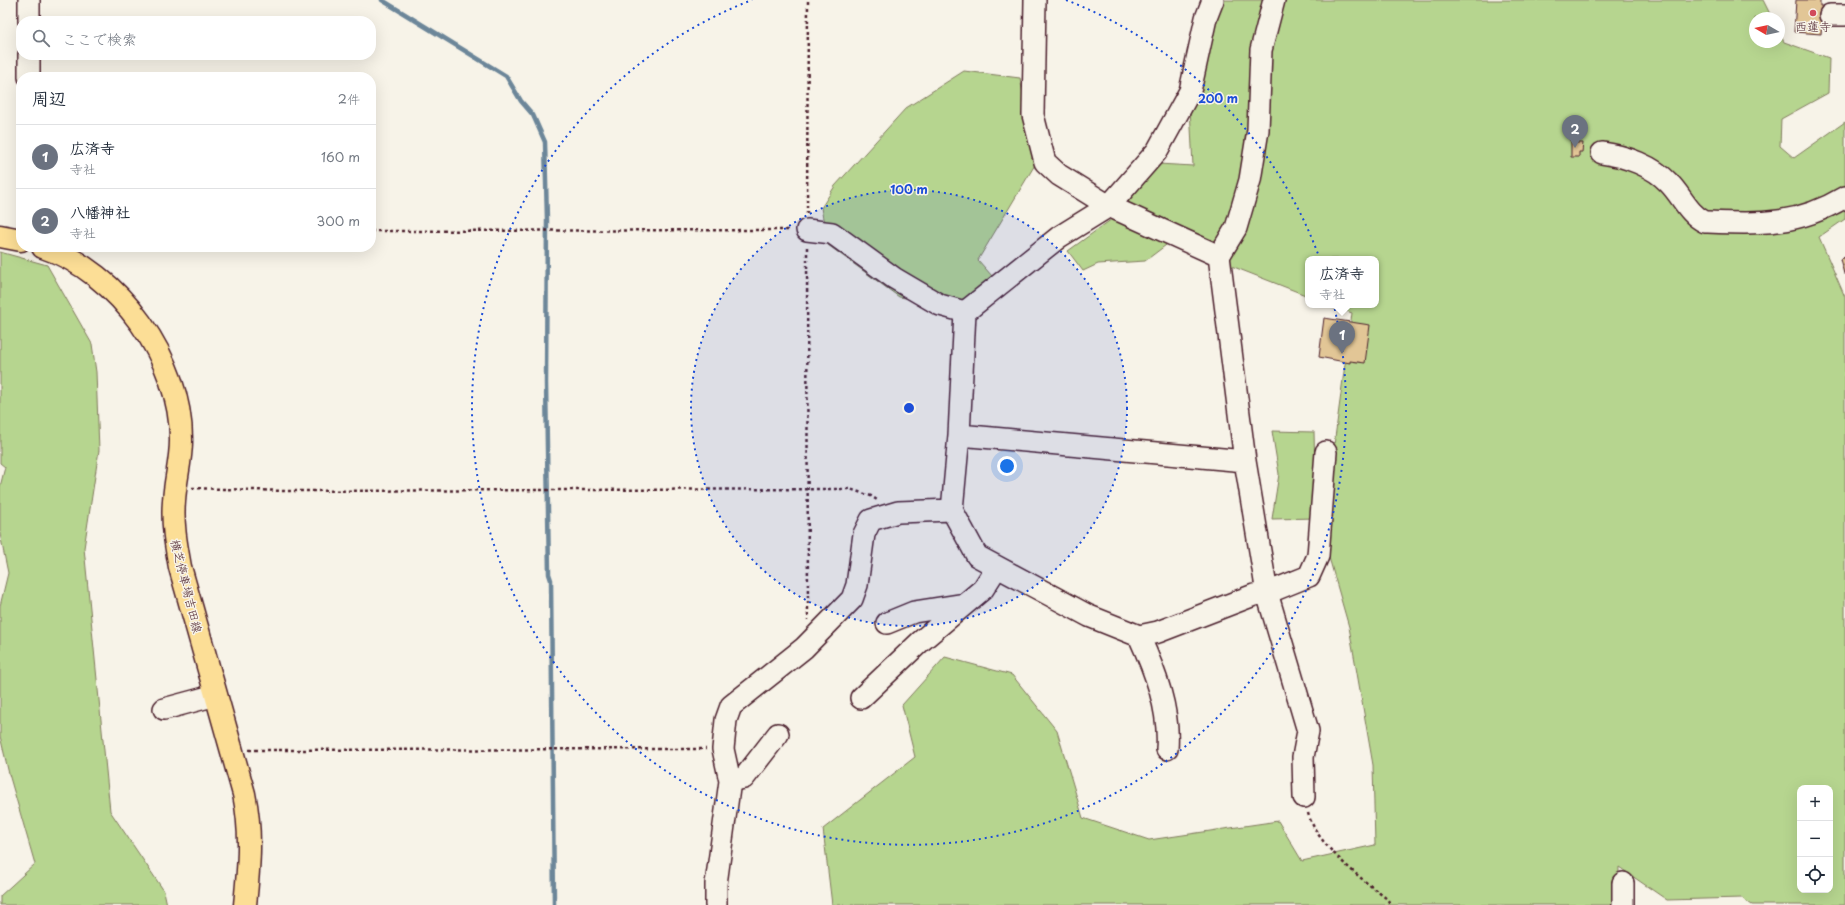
<!DOCTYPE html>
<html lang="ja">
<meta charset="utf-8">
<style>
body{margin:0;font-family:"Playpen Sans","Klee One",sans-serif;background:#f6f6f7;color:#1f2937}
.controls{position:absolute;right:12px;bottom:12px;display:grid;overflow:hidden;border-radius:8px;box-shadow:0 4px 16px #0002}
.controls button{width:36px;height:36px;display:grid;place-items:center;padding:0;border:0;border-bottom:1px solid #e0e1e3;background:#fff;color:#1f2937;font:20px sans-serif}
.compass{position:absolute;left:1749px;top:12px;width:36px;height:36px;border-radius:50%;background:#fff;box-shadow:0 4px 16px #0002;rotate:279deg}
.you{position:absolute;left:1007px;top:466px;width:14px;height:14px;margin:-10px;border:3px solid #fff;border-radius:50%;background:#1a73e8;box-shadow:0 0 0 6px #1a73e833}
.badge{display:grid;place-items:center;width:26px;height:26px;border-radius:50%;background:#d1495b;color:#fff;font-size:13px;font-weight:700}
.pin{position:absolute;translate:-50% -33px;filter:drop-shadow(0 1px 2px #0008)}
.pin::after{content:'';position:absolute;top:21px;width:14px;height:12px;background:inherit;clip-path:polygon(0 0,100% 0,50% 100%)}
.popup{position:absolute;left:1305px;top:256px;width:74px;height:52px;box-sizing:border-box;display:grid;place-content:center;border-radius:8px;background:#fff;filter:drop-shadow(0 1px 3px #0005);font-size:13px;white-space:nowrap;color:#747a83}
.popup b{font-size:15px;color:#1f2937}
.popup::after{content:'';position:absolute;left:50%;top:100%;margin-left:-8px;border:8px solid transparent;border-top-color:#fff}
.list{margin:0;padding:0;list-style:none}
h2{display:flex;justify-content:space-between;align-items:center;height:52px;margin:0;padding:0 16px;font-size:17px}
h2 small{font-size:13px;font-weight:400;color:#747a83}
.list li{display:grid;grid-template-columns:26px 1fr auto;gap:12px;align-items:center;box-sizing:border-box;height:64px;padding:0 16px;border-top:1px solid #e0e1e3}
.list b{display:block;font-size:15px;white-space:nowrap}
.list p{margin:0;font-size:13px;white-space:nowrap;color:#747a83}
.list em{font-size:13px;font-style:normal;color:#747a83}
.icon{flex:none;width:22px;height:22px;fill:none;stroke:currentColor;stroke-width:2;stroke-linecap:round;stroke-linejoin:round}
.map{position:relative;flex:none;width:1845px;height:905px;overflow:hidden}
.search{position:absolute;background:#fff;box-shadow:0 4px 16px #0002;left:16px;top:16px;width:360px;height:44px;display:flex;align-items:center;gap:10px;box-sizing:border-box;padding:0 14px;border-radius:16px;color:#747a83;font-size:15px}
.panel{position:absolute;background:#fff;box-shadow:0 4px 16px #0002;left:16px;top:72px;width:360px;height:180px;border-radius:16px}
.map>svg:first-child{display:block}
.green{fill:#b6d58f;stroke:#807a5d;fill-rule:evenodd}
.lines{fill:none;stroke-linecap:round;stroke-linejoin:round}
.stream{stroke:#6c8699;stroke-width:4.5}
.building{fill:#e2c696;stroke:#4a1f2b}
.minor-casing{stroke:#4a1f2b;stroke-width:24}
.major-casing{stroke:#4a1f2b;stroke-width:25}
.path{stroke:#4a1f2b;stroke-width:2.5;stroke-dasharray:3 3;stroke-linecap:butt}
.minor{stroke:#f7f3e8;stroke-width:21}
.major{stroke:#fcde96;stroke-width:22}
.ring{fill:none;stroke:#1d4ed8;stroke-width:2;stroke-dasharray:2 4}
.poi-dot{fill:#d1495b;stroke:#f7f3e8;stroke-width:1.5}
.labels{text-anchor:middle;dominant-baseline:central;stroke-width:3;stroke-linejoin:round;paint-order:stroke}
.poi-label{font-size:12px;fill:#4a1f2b;stroke:#f7f3e8}
.street-label{font-size:12px;fill:#4a1f2b;stroke:#f7f3e8}
.centre{fill:#1d4ed8;stroke:#f7f3e8;stroke-width:2}
.ring-label{font-size:12px;text-anchor:middle;font-weight:bold;fill:#1d4ed8;stroke:#f7f3e8;stroke-width:3;stroke-linejoin:round;paint-order:stroke}
</style>
<div class="map">
<svg width="1845" height="905" viewBox="0 0 1845 905">
<rect width="100%" height="100%" fill="#f7f3e8"/>
<filter id="ink" filterUnits="userSpaceOnUse"><feTurbulence type="fractalNoise" baseFrequency=".025" numOctaves="2"/><feDisplacementMap in="SourceGraphic" scale="8" xChannelSelector="R" yChannelSelector="G"/><feConvolveMatrix kernelMatrix="1 2 1 2 8 2 1 2 1" color-interpolation-filters="sRGB"/></filter>
<g filter="url(#ink)">
<!-- green -->
<path class="green" d="M1221,0H1763L1772,18H1755V42H1779V32L1784,42L1829,58L1828,93L1781,119L1780,146L1794,158L1845,122V219L1819,237L1845,297V905H1752L1742,898L1667,900L1619,867L1618,905H832L823,829L915,757L902,705L945,657L1012,675L1057,731L1083,818L1149,840L1278,821L1302,861L1375,845L1373,765L1349,627L1322,533L1352,313L1331,305H1376V259H1308V296L1170,242L1145,261L1098,264L1083,271L1068,251L1112,219L1158,164L1193,166L1190,108ZM1800,788H1830V890H1800Z
M964,71L1020,78L1036,163L978,260L992,276L982,309L899,297L828,245L821,208L835,186L906,108Z
M0,252L47,265L92,344L96,372L99,450L84,548L110,811L164,891L167,905H0V896L35,864L9,774L0,736V606L8,573L0,534V487L5,467L0,463Z
M1272,431L1314,432L1316,518L1272,519L1279,474Z"/>
<g class="lines">
<!-- stream -->
<path class="stream" d="M382,0L506,76L521,101L533,115L545,142L547,220L546,383L549,574L551,580L554,905"/>
</g>
<!-- building -->
<path class="building" d="M1796,0H1820V6H1826L1825,23H1822L1821,34L1794,32Z
M1571,137L1577,138V143H1583L1582,152H1579V157H1571Z
M1845,257V274H1844L1840,259Z
M1324,318L1370,325L1365,363L1350,361V363L1319,357Z"/>
<g class="lines">
<!-- minor casing -->
<g class="minor-casing">
<path id="minor" d="M1035,0L1033,115L1045,162L1059,175L1109,206L1219,256L1245,461L1267,593L1308,731L1303,757L1304,797
M1830,15H1845
M29,21V0
M29,77V55
M1602,153C1626,156 1653,166 1669,183C1682,196 1688,214 1705,222C1759,224 1797,226 1845,197
M807,230L832,233L894,278L940,305L965,312L1059,237L1109,206L1157,151L1190,91L1206,18L1213,0
M1219,256L1236,228L1250,180L1258,130L1261,50L1274,0
M959,435L1245,461
M952,510L959,435L965,312
M887,623L914,612L965,604
M1139,636C1155,671 1170,710 1167,749
M861,698L920,642L983,589L997,567
M164,709L216,695
M730,781L744,778L778,734
M1623,883V905
M716,905V884L730,781L723,749L726,720L731,706L804,648L852,599L857,585L864,534L871,520L898,512L952,510L977,556L1089,616L1139,636L1158,632L1254,595L1267,593L1309,576L1318,556L1326,452"/>
</g>
<!-- major casing -->
<g class="major-casing">
<path id="major" d="M0,236L21,240
M43,247C119,272 182,361 181,441C181,461 175,481 174,501C172,524 176,545 180,567L244,794C252,833 249,865 245,905"/>
</g>
<!-- path -->
<path class="path" d="M807,214L808,0
M371,231L791,230
M807,247L808,620
M192,488L285,491L850,489L871,496L877,500
M249,750L706,749
M1308,813C1317,846 1361,878 1387,899L1391,905"/>
<!-- minor -->
<use href="#minor" class="minor"/>
<!-- major -->
<use href="#major" class="major"/>
</g>
</g>
<!-- distance rings -->
<circle cx="909" cy="408" r="218" fill="#1d4ed8" fill-opacity=".12"/>
<g class="ring">
<circle cx="909" cy="408" r="218"/>
<path d="M1066 0A437 437 0 1 1 752 0"/>
</g>
<!-- markers -->
<circle class="poi-dot" cx="1813" cy="13" r="4"/>
<g class="labels">
<!-- poi labels -->
<g class="poi-label">
<text x="1813" y="26">西蓮寺</text>
</g>
<!-- street labels -->
<g class="street-label">
<text transform="translate(187 586) rotate(76)">横芝停車場吉田線</text>
</g>
</g>
<circle cx="909" cy="408" r="6" class="centre"/>
<g class="ring-label">
<text x="1218" y="103">200 m</text>
<text x="909" y="194">100 m</text>
</g>
</svg>
<div class="controls">
<button>+</button>
<button>−</button>
<button><svg class="icon" aria-label="locate" viewBox="0 0 24 24"><circle cx="12" cy="12" r="6"/><path d="M12 2v4M12 18v4M2 12h4M18 12h4"/></svg></button>
</div>
<svg class="compass" viewBox="-18 -18 36 36"><path d="M0-13l5 13h-10z" fill="#e53935"/><path d="M0 13l5-13h-10z" fill="#747a83"/></svg>
<div class="you"></div>
<div class="pin badge" style="left:1342px;top:354px;background:#6b7280">1</div>
<div class="popup"><b>広済寺</b>寺社</div>
<div class="pin badge" style="left:1575px;top:148px;background:#6b7280">2</div>
<div class="search"><svg class="icon" aria-label="search" viewBox="0 0 24 24"><circle cx="10" cy="10" r="6"/><path d="M15 15l6 6"/></svg>ここで検索</div>
<section class="panel">
<h2>周辺<small>2件</small></h2>
<ul class="list">
<li><span class="badge" style="background:#6b7280">1</span><div><b>広済寺</b><p>寺社</p></div><em>160 m</em></li>
<li><span class="badge" style="background:#6b7280">2</span><div><b>八幡神社</b><p>寺社</p></div><em>300 m</em></li>
</ul>
</section>
</div>
